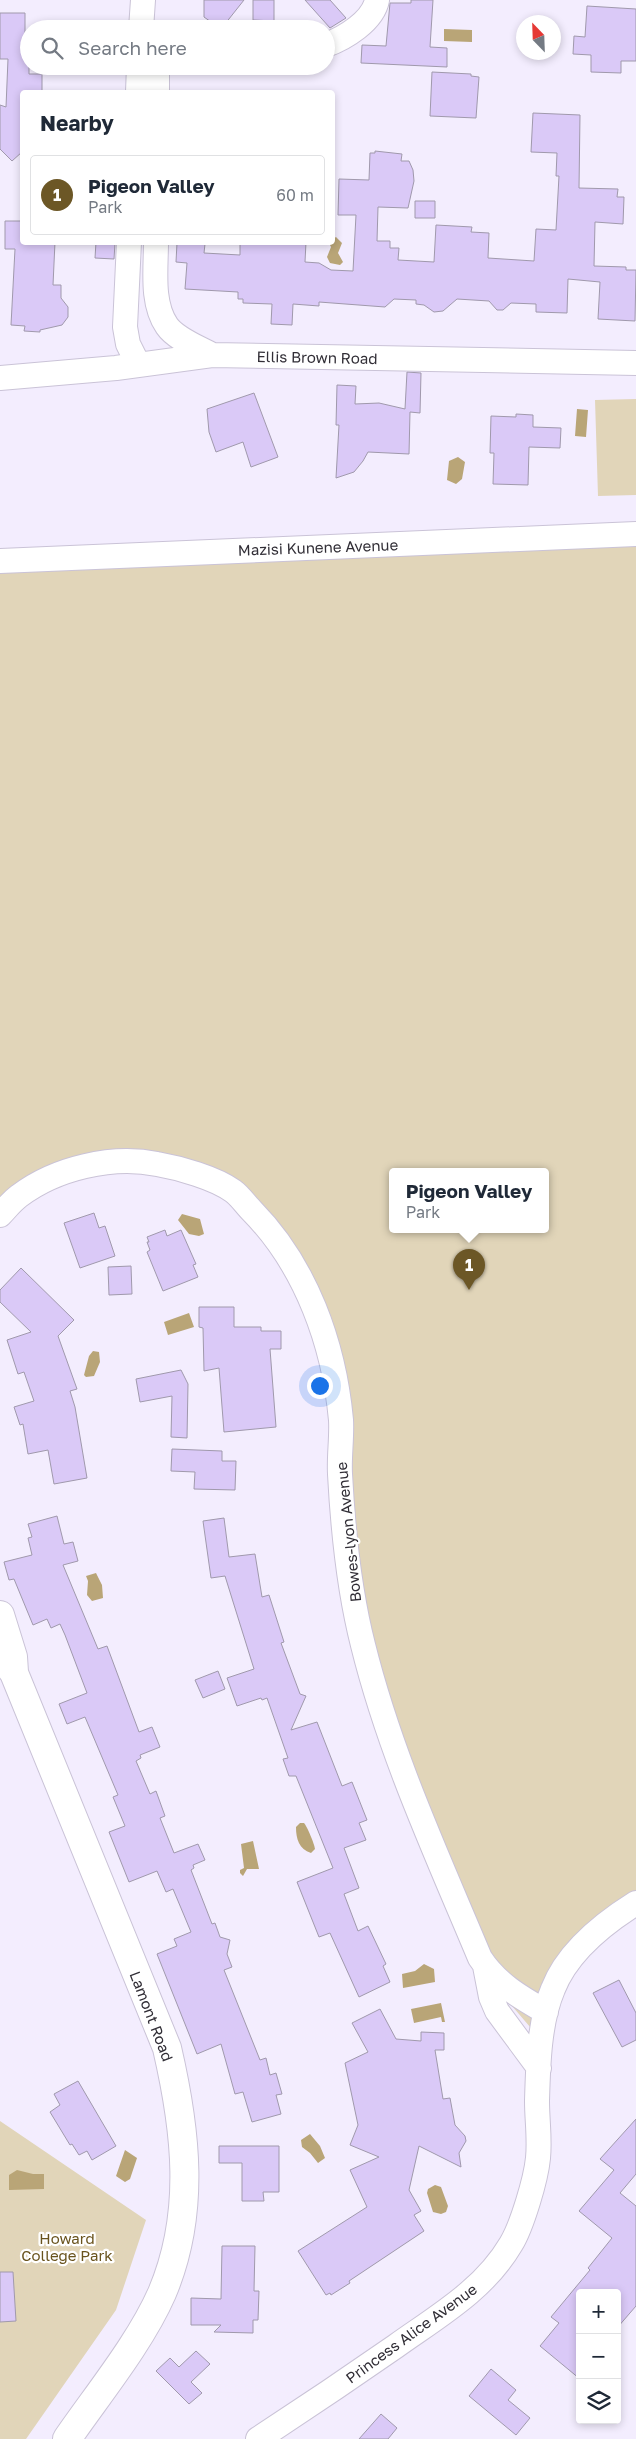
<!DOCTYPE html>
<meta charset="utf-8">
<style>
body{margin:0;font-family:"Golos Text",sans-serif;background:#f6f6f7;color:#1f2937}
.controls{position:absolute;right:15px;bottom:15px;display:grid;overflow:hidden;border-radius:5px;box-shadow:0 2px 8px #0003}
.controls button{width:45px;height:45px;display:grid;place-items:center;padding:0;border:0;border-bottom:1px solid #e0e1e3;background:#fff;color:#1f2937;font:25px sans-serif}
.compass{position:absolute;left:516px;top:15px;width:45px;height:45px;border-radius:50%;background:#fff;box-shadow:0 2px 8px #0003;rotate:337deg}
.you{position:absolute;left:319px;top:1385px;width:18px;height:18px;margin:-12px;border:4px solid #fff;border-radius:50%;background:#1a73e8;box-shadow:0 0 0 8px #1a73e833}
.badge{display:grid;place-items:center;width:32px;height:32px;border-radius:50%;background:#6c5726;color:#fff;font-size:16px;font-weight:700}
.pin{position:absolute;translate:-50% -41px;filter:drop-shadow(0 1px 2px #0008)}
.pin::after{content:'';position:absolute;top:26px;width:18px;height:15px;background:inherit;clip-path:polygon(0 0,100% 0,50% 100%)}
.popup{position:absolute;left:389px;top:1168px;width:160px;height:65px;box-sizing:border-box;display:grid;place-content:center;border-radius:5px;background:#fff;filter:drop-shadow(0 1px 4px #0005);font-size:16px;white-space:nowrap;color:#747a83}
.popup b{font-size:19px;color:#1f2937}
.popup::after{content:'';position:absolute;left:50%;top:100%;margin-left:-10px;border:10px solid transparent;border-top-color:#fff}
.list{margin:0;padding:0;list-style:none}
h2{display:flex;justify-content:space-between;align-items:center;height:65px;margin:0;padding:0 20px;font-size:21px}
h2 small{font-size:16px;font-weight:400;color:#747a83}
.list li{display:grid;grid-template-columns:32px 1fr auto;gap:15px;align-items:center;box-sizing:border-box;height:80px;margin:0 10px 10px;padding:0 10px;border:1px solid #e0e1e3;border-radius:5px}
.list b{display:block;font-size:19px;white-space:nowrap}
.list p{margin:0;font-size:16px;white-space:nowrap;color:#747a83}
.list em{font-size:16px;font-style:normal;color:#747a83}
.icon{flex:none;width:28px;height:28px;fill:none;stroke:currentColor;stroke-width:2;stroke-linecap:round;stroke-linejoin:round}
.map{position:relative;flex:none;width:636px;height:2439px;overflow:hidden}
.search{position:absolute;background:#fff;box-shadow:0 2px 8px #0003;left:20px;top:20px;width:315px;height:55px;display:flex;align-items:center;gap:12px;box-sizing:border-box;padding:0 18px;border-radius:28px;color:#747a83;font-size:19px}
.panel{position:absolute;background:#fff;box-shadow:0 2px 8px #0003;left:20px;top:90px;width:315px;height:155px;border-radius:5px}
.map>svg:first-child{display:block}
.green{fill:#e1d5b9;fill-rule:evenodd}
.water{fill:#b9a577}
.building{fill:#dac9f7;stroke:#a099ac}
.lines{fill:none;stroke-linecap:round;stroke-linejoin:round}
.street-casing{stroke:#cac3d7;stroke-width:26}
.secondary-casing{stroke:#cac3d7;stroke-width:30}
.street{stroke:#fff;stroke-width:24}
.secondary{stroke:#fff;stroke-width:28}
.labels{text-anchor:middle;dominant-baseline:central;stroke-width:4.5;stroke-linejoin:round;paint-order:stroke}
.street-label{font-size:15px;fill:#312e36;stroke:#fff}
.park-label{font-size:15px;fill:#69531d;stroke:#fff}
</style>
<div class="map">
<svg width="636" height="2439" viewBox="0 0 636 2439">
<rect width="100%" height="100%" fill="#f3edfe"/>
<!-- green -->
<path class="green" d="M636,399V495L598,496L595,400Z
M636,546V1906L601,1927L536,2034L482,1971L377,1713L342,1473L311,1311L252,1215L181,1172L99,1169L0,1211V570ZM393,1171H545V1229H393Z
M0,2121L146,2220L116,2310L26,2439H0Z"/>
<!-- water -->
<path class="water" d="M444,29L472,30V42L444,41Z
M336,237L342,243L338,253L343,262L340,265L330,263L327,257L331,247L329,243L332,242L333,239Z
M577,409L588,410L586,437L575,436Z
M458,457L465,462L462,479L456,484L447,480L449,461Z
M182,1214L200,1219L204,1234L199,1236L189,1234L178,1220Z
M189,1313L194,1327L168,1335L164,1322Z
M93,1351L99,1352L100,1362L94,1376L86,1377L84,1375L89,1356Z
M96,1573L102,1585L103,1598L92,1601L87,1595L88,1581L86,1576Z
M300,1823H304C307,1826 315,1845 315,1849L311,1853C299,1849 296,1839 296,1827Z
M253,1841L259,1869H247L243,1876L240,1873V1870L244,1868L241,1844Z
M424,1964L434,1969L435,1982L403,1988L402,1974L415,1971Z
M441,2003L445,2022H442L441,2017L414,2023L411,2009Z
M310,2134L320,2146L325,2158L318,2163L310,2153L302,2147L301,2140Z
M125,2150L137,2158L130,2179L125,2182L116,2176Z
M17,2170L33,2174H44V2189L9,2190V2175Z
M435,2185L441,2187L448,2206L446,2212L441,2214L433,2212L427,2193L428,2189Z"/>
<!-- building -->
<path class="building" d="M204,0H244L221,29L204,17Z
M253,0H274V21L253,20Z
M305,0H330L346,18L330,28Z
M411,0H433L430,47L447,48V67L361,63L362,45L386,46L390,3H411Z
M587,6L636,9V61H621V73L591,72V55L573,54L574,36L585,37Z
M0,13H25V33H29V74H42V92H22V152L12,161L0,149V105L6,107L8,59H0Z
M432,72L471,74V76L479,77L476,118L430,116Z
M533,113L580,115L579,188L618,189L617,197H624L623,224L595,222L594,266L626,267V270H636L635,321L598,319L600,282L568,279L567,313L536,312V304L511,303L503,310H497L489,301L457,299L443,311L434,312L424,305L416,304V300L394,299L385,307L319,302V306L293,304L292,325L271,324L272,304L243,303V299H238V292L185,289L187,263L176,262L177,243L205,244L204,253L240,255V242H306L305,262L319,263L331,270L353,271L356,215H338L339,179L369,180L370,153H375V151L402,154L401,161H409L413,170L414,181L408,208L378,207L377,241H390V248H399L398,260L434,262L436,225L472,227L471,232L489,233L488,258L534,261L536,229L556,230L559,176H556L557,153L531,152Z
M415,201H435V218H415Z
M5,221H22V242H55L53,285H61V298L68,307V317L62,325L40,330V332L24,331L25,326L11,325L15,249H5Z
M96,242L115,243L114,259L95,258Z
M407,372L421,373L420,413L410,412L409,454L368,452L363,461L354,472L336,478L339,425H336L337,385L356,386L355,404L379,403L405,409Z
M254,393L278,457L251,467L243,442L216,452L209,432L207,409Z
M516,414L533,415V427L561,428L560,448L529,447L528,485L493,484L494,453H490L491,416L516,417Z
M94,1213L99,1228L105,1226L115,1256L80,1268L64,1223Z
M165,1230L167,1236L181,1230L196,1264L193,1265L198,1277L163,1291L147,1252L150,1250L147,1242H149L147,1237Z
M131,1266L132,1294L109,1295L108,1267Z
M21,1268L74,1320L58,1336L77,1389L70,1391L75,1407L87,1478L54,1484L48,1450L28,1454L23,1424L20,1425L14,1407L34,1401L24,1372L18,1374L7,1340L31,1332L0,1302V1290Z
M199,1307H234V1327H261V1331H281V1349H270L276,1427L224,1432L219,1368L204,1371L203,1328L199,1327Z
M181,1370L188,1384L187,1438L171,1437L172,1396L140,1402L136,1379Z
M172,1449L222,1451V1461H236L235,1490L194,1489L195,1472L171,1471Z
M57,1516L64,1544L73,1542L78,1561L63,1565L98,1649L107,1646L139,1732L152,1727L160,1747L140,1755L141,1758L136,1761L150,1794L156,1791L165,1816L160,1818L174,1853L198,1844L205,1860L193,1865L194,1868L191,1870L212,1924L215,1923L220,1937L230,1940L227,1954L232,1967L224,1970L260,2060L266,2058L270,2075L276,2073L282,2094L276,2095L281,2114L252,2122L243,2092L235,2094L221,2044L197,2054L157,1954L177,1946L174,1939L191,1932L173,1889L166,1892L157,1871L129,1882L109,1832L125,1826L113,1797L118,1795L85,1717L67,1724L59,1704L87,1693L65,1635L60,1624L51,1628L47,1619L33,1625L14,1579L9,1580L4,1562L32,1555L28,1538L32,1537L28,1524Z
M224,1518L229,1557L255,1554L262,1597L269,1595L284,1642L281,1643L300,1694L306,1696L291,1730L317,1722L342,1786L352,1782L367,1820L359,1823L366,1840L344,1848L359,1888L344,1894L358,1931L368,1926L386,1964L383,1966L390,1982L359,1997L330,1933L319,1937L297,1882L333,1868L296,1776H289L283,1759L288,1758L267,1698L262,1700L261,1698L237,1706L227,1678L254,1669L225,1576L211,1578L203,1521Z
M218,1671L225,1689L203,1698L195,1680Z
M619,1980L636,2013V2040L622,2047L593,1993Z
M380,2009L396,2039L421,2041V2032L444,2033V2050H435L443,2099L450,2098L455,2125L465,2136L466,2141L459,2153L461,2167L419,2146L409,2190L421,2211L414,2215L424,2231L349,2281L350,2283L331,2295L330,2293L326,2295L298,2251L367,2207L350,2170L379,2157L350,2145L358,2125L345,2063L368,2052L352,2023Z
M78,2081L116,2146L92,2160L87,2151L79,2155L72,2144L70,2145L50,2112L60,2105L54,2094Z
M636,2119V2174L620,2193L636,2206V2306L617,2328V2293H580V2379L540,2346L559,2323L551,2317L590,2270L588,2268L612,2238L579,2211L614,2170L600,2159Z
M219,2146H279V2192H263L264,2201H242V2163H219Z
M222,2246H255L254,2291H259L258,2320H253V2333L214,2332L221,2325H191V2298L221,2299Z
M0,2272H13L16,2321L0,2322Z
M196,2351L210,2364L191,2382L202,2393L189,2404L156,2371L170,2358L179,2367Z
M491,2369L516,2390L508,2400L530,2418L516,2435L469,2396Z
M381,2414L397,2428L388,2439H359Z"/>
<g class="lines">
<!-- street casing -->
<g class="street-casing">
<path id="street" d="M141,29L143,0
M326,45C345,38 373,21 377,0
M138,92L139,66
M157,92V66
M129,242L125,327L128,344L138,364
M156,242C156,269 151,303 167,326C176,339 198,347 212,355
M0,378L116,368L212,355L636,363
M0,561L636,534
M0,1215C6,1209 12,1201 19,1196C56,1168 112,1155 157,1164C180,1168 215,1178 233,1191C240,1196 246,1205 252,1211C306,1266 334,1344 341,1420C342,1438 339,1456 340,1474C343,1531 349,1590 363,1645C390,1754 437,1855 480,1958C497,1984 520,1997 546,2012
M485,1966L491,1997L497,2011L539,2068
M258,2439C304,2409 350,2378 396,2346C438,2316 484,2290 511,2244C522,2226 536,2179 538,2158C540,2139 537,2120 537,2101C538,2065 539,2022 553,1989C567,1953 604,1923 636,1903"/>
</g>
<!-- secondary casing -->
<g class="secondary-casing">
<path id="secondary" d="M0,1615L13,1657L14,1672
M0,1654L14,1673L167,2048C186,2130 196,2213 162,2293C140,2343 98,2394 67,2439"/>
</g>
<!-- street -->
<use href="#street" class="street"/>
<!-- secondary -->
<use href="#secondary" class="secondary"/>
</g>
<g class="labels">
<!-- street labels -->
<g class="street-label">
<text transform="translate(317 357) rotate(1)">Ellis Brown Road</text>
<text transform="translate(318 547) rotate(-2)">Mazisi Kunene Avenue</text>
<text transform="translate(348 1532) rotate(-96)">Bowes-lyon Avenue</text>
<text transform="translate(152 2016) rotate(69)">Lamont Road</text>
<text transform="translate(411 2333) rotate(-36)">Princess Alice Avenue</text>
</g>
<!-- park labels -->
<g class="park-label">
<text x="67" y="2238">Howard<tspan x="67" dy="17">College Park</tspan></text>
</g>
</g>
</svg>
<div class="controls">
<button>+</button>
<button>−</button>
<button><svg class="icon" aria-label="layers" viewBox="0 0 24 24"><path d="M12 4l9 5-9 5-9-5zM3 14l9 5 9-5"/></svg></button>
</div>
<svg class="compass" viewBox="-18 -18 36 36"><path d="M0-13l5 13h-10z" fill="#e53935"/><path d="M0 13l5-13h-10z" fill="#747a83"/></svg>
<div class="you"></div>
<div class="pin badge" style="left:469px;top:1290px">1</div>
<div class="popup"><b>Pigeon Valley</b>Park</div>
<div class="search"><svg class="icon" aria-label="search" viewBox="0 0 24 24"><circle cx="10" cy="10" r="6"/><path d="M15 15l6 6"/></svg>Search here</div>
<section class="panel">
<h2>Nearby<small></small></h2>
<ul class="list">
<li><span class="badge">1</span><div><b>Pigeon Valley</b><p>Park</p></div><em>60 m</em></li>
</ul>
</section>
</div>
